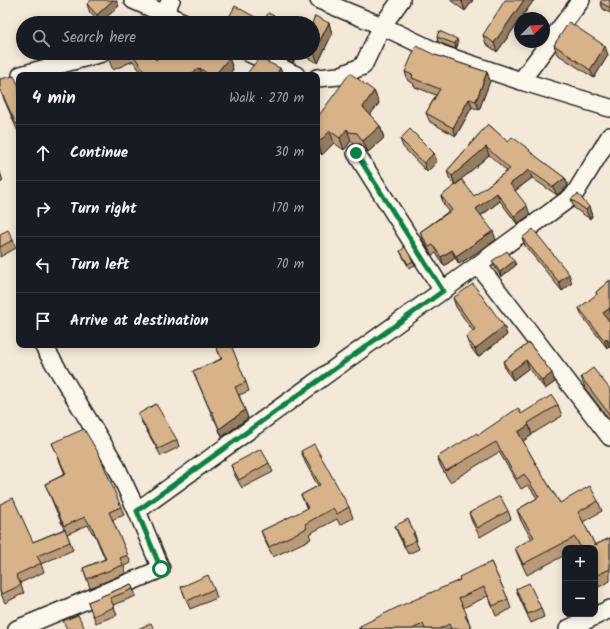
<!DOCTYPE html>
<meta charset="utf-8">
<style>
body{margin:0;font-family:Kalam,sans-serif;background:#20242c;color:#f1f3f6}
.controls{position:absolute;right:12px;bottom:12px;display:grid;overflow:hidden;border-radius:8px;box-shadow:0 2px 10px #0003}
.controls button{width:36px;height:36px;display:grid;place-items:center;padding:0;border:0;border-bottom:1px solid #363941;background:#171b24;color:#f1f3f6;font:20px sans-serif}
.compass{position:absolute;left:514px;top:12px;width:36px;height:36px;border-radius:50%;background:#171b24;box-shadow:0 2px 10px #0003;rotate:66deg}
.stop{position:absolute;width:12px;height:12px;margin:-9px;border:3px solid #0b8043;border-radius:50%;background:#fff}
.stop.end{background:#0b8043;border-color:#fff;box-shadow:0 1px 4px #0008}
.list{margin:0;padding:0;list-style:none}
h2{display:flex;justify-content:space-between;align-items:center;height:52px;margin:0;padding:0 16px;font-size:17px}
h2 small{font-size:13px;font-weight:400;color:#9ea1a6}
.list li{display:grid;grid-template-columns:26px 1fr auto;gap:12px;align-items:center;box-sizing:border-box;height:56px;padding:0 16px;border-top:1px solid #363941}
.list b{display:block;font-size:15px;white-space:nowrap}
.list em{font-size:13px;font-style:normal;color:#9ea1a6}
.icon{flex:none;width:22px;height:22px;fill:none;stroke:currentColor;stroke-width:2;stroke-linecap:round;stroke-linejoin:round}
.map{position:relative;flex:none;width:610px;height:629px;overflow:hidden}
.search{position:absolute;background:#171b24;box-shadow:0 2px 10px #0003;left:16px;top:16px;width:304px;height:44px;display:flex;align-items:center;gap:10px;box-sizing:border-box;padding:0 14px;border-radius:22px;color:#9ea1a6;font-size:15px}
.panel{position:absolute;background:#171b24;box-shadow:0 2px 10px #0003;left:16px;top:72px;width:304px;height:276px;border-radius:8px}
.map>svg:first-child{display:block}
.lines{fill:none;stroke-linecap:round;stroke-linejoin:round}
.minor-casing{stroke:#1c1c1c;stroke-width:20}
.minor{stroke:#fbf7ec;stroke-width:17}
.wall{fill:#ba9a77;stroke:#1c1c1c}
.shaded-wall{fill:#977d61;stroke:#1c1c1c}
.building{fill:#d8b38a;stroke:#1c1c1c}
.route{stroke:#0b8043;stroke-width:5}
</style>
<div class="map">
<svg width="610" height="629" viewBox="0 0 610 629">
<rect width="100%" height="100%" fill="#f4e9d8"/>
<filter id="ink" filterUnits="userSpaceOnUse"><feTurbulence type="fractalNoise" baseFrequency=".025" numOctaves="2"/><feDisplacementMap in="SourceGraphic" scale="8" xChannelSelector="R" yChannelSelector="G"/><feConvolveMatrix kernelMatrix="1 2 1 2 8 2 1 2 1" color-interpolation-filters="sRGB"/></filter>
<g filter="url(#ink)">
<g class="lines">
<!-- minor casing -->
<g class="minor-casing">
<path id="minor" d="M133,0L185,23
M319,0L382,26L441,54L521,81L610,108
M158,23L160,21L171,0
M249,53L296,75
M21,75L102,53
M317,78L339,76L363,66L382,26L401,0
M521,81L581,0
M356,153L443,291
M478,265L610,437
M43,345L115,464L137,511
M17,629L161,569L137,511L478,265L574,195L610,136
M568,629L610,609"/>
</g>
<!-- minor -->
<use href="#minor" class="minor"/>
</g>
<!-- wall -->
<path class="wall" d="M450,0H473L465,11Z
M534,0L521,18H520V20L497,52L486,44L483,35Z
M610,0V13L603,9L600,2Z
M87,4L119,6L100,23L90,13Z
M313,23H329L332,34L318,63L298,53H313Z
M437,37L458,44L456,49L438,42Z
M554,45L608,55L594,78L557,54Z
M106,53H151L156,60L229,58L233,69L229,75H143L133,61L113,70Z
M273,53H297L293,63Z
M435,55L487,72L490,81L479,110L472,107L456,136L430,122L426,113L436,95L415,87L413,83L408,81L405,72Z
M0,79L19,86V134L0,90Z
M374,91L379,103L370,115L380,126L384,138L368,152L361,144H354L351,141L344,150L334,143L322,155L317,150V118Z
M488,124L508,142L531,153L565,178L568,186L557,195L532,178L515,191L530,215L517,224L500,201L481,216L496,240L459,264L455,258L444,266L436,253L432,255L423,240L420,232L449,211L444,205L441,196H474L507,171L489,155L455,185L450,180L447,171Z
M400,139L437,162L427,172L403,147Z
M0,172L3,181L0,183Z
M571,199L589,207L592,216L590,219L574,208Z
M0,234L13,240L16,248L0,257Z
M522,238L572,283L562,291L525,246Z
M400,251L413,261L415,265L409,268L402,255Z
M492,261H514L516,265L501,277L494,266Z
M610,280V318L608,319L610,322V348L609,346L607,348L582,316L579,308L597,295L596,292Z
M453,298L504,326L507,335L478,357L469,345L466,337L473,331L456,307Z
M529,343L552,373L555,382L545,389L529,368L513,380L506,371L503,362Z
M216,347L246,382L249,391L239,395L248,418L222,437L215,420H214L193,371L221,359Z
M581,377L610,389V421L585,388Z
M558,405L562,416L532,434V435L523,441L541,473L560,503L598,501L602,511L583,522L595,545L610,538V581L599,587L595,579V548H565V555L527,575L519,558L515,548L532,539L521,521L517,510L537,498L528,485L521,489L499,452L450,482L441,467L437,457L478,435L521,414Z
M138,414L177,440L179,447L161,456L141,421Z
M52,443L121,507L124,515L112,520L131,563L124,566L126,573L90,588L83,568L105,559L94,533L93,534L88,525L67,534L73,550L41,564L44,572L20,583L24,593L5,603L0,592V504L33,542L64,529L45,484L65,474Z
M301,451L349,507L353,518L340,525L337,519L309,534L311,539L273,557L265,541L261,531L307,509L301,495L318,486L305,462Z
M269,463L273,472L242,488L234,474L231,465Z
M508,511L511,519L480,537L472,522L469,513Z
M395,526L414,532L417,541L416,542L419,549L408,554L398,534Z
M491,562L508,599L511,609L496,616L488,596L463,608L472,629H358L460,580Z
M131,584L136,596L113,605L117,615L96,623L88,602Z
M181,587L214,589L217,598L190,609Z
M516,589L541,608L544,617L531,623L519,597Z"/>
<!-- shaded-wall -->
<path class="shaded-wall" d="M113,0H116L119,6L100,23L97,15Z
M464,0H473L465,11L462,2Z
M524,0H534L521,18H520V20L497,52L494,43Z
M329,23L332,34L318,63L314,52Z
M457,39L458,44L456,49L455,44Z
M605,46L608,55L594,78L590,70Z
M289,53H297L293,63Z
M229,58L233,69L229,75H215Z
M200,68L202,75H189Z
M280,68L283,75H279L278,72Z
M487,72L490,81L479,110L476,101Z
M374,91L379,103L367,119L363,107Z
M469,99L472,107L456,136L453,128Z
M380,126L384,138L368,152L363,141Z
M347,129L351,141L344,150L340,138Z
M330,131L334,143L322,155L318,143Z
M486,147L489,155L455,185L452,176Z
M434,153L437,162L427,172L424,163Z
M529,170L532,178L513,192L510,184Z
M565,178L568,186L557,195L553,187Z
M497,193L500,201L479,217L476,209Z
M527,206L530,215L517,224L514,216Z
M589,207L592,216L590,219L586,210Z
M493,231L496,240L459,264L456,256Z
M452,250L455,258L444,266L441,257Z
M514,261L516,265L501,277L500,272Z
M569,274L572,283L562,291L559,282Z
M610,308V318L606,321L603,313Z
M504,326L507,335L478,357L475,349Z
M606,338L609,346L607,348L604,340Z
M526,360L529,368L513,380L510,372Z
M552,373L555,382L545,389L542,381Z
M245,410L248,418L222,437L219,429Z
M529,425L532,435L522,442L518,432Z"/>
<!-- building -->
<path class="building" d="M91,0H113L97,15L87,4Z
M459,0H464L462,2Z
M505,0H524L494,43L483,35Z
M602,0H610V8L600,2Z
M235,6L264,22L268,13L289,23H226Z
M315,16L329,23L314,52H313V23H312Z
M184,21L188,23H183Z
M569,22L605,46L590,70L554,45Z
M439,31L457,39L455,44L437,37Z
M416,46L435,55L487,72L476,101L469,99L453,128L426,113L440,89L412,78L413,75L405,72Z
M106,53H121L109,59Z
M132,53H151L156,60L161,53H223L229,58L215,75H209L200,68L189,75H147Z
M259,58L280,68L278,72L282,75H246Z
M350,73L374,91L363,107L380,126L363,141L357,133L349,132L347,129L340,138L330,131L318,143L317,142V118Z
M14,76L19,86V123L16,124L0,89V79Z
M488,124L508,142L512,137L530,150L529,151L565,178L553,187L529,170L510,184L527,206L514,216L497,193L476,209L493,231L456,256L452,250L441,257L433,245L429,247L420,232L452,210L441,196L462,180L474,196L510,169L486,147L452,176L447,171Z
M410,129L434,153L424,163L400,139Z
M578,194L589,207L586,210L571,199Z
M533,229L569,274L559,282L522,238Z
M8,230L13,240L0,247V234Z
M405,247L413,261L408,264L400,251Z
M507,251L514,261L500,272L492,261Z
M610,280V308L603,313L610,322V343L606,338L604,340L579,308L597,294L596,292Z
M473,284L504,326L475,349L466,337L475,329L453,298Z
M529,343L552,373L542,381L526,360L510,372L503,362Z
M220,345H231L246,382L235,387L245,410L219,429L212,411L211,412L193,371L222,359L216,347Z
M593,368L610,389V415L581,377Z
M552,395L558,405L528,423L529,425L518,432L541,473L560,503L590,486L598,501L578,512L595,545L610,538V569L595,576V548H581L575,537L523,564L515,548L534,537L517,510L539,497L524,474L517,479L496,442L446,471L437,457L477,433L478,435L518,408L521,414Z
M156,404L177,440L158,449L138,414Z
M84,429L99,454L121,507L109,512L128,555L120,558L123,565L87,579L83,568L106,559L91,525H90L85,517L64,526L45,484L66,474L52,443Z
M314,444L349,507L337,514L333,508L305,524L307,528L269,547L261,531L308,508L301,495L320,485L301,451Z
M261,449L269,463L239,480L231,465Z
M500,496L508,511L477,528L469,513Z
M13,498L33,542L65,529L70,542L37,556L41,563L16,575L21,585L2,594L0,590V504Z
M408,519L414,532L413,534L416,540L405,546L395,526Z
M491,562L508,599L493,606L484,587L459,598L467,615L465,616L472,629H451L449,624L439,629H425L423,624L412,629H358L361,628L360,626L400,606L460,580L459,577Z
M208,575L214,589L187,601L181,587Z
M529,583L541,608L528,614L516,589Z
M131,584L133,589L110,598L114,607L93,616L88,602Z
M78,615L85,629H67L63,621Z
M151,623L154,629H138Z"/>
</g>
<g class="lines" filter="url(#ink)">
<!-- route -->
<path class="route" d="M161,569L137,511L443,291L356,153"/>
</g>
</svg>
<div class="controls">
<button>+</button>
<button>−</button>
</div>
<svg class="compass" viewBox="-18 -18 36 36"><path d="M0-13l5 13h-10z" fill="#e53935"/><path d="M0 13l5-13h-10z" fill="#9ea1a6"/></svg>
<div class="stop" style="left:161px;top:569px"></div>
<div class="stop end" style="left:356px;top:153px"></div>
<div class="search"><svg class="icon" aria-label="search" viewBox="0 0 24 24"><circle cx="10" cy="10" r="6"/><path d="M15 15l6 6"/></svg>Search here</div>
<section class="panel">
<h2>4 min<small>Walk · 270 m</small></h2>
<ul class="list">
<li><svg class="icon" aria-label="ahead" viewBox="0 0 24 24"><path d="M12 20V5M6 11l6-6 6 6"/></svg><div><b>Continue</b></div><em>30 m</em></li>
<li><svg class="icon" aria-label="right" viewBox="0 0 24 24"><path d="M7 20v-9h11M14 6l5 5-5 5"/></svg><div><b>Turn right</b></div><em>170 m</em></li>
<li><svg class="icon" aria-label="left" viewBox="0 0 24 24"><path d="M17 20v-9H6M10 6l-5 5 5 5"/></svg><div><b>Turn left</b></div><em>70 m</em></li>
<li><svg class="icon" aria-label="arrive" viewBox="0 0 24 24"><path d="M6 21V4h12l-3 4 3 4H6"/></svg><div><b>Arrive at destination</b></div></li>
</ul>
</section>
</div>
